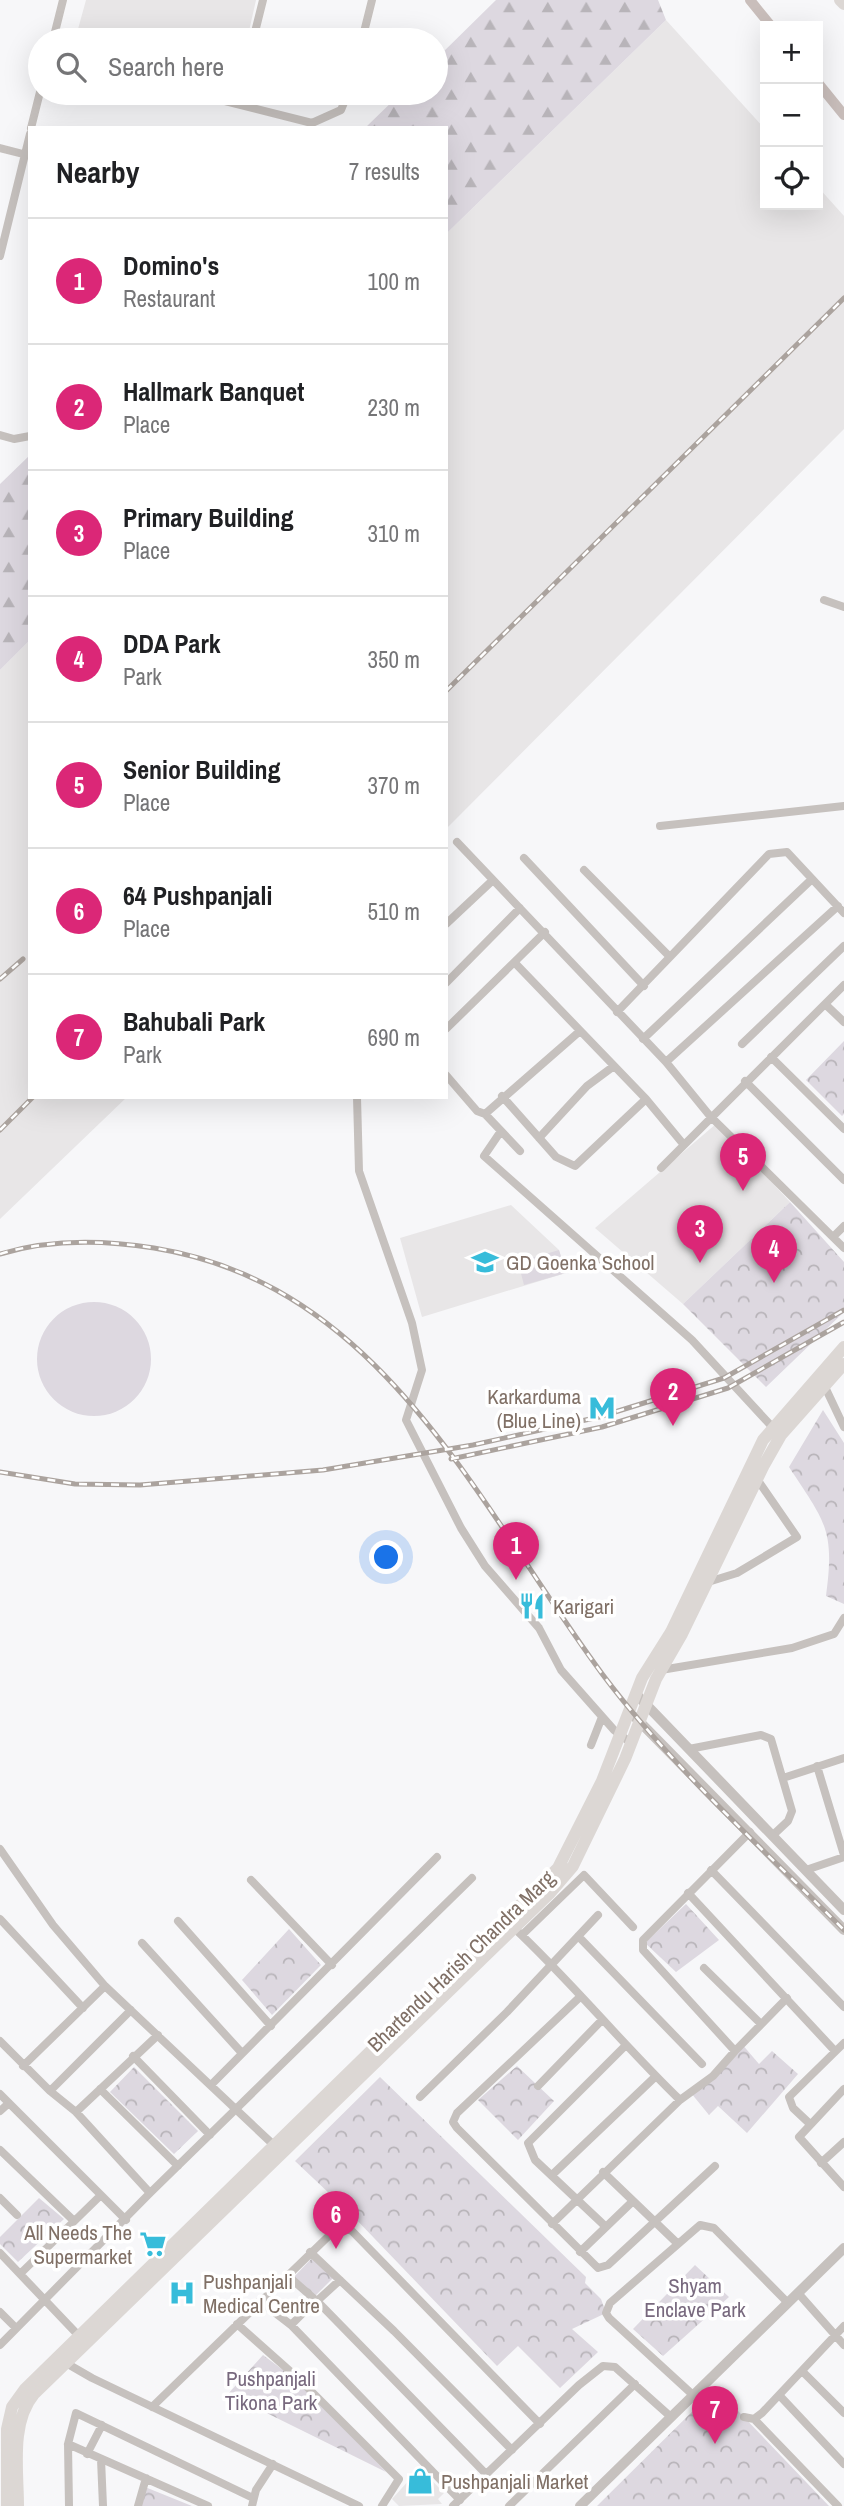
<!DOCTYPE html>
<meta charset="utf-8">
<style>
body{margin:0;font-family:"Archivo Narrow",sans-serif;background:#f6f6f6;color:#202124}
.controls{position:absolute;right:21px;top:21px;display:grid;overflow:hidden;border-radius:0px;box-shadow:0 7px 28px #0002}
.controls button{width:63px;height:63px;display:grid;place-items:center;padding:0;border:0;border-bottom:2px solid #e0e0e0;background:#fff;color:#202124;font:35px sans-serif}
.you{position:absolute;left:387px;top:1558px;width:24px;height:24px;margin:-18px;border:5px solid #fff;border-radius:50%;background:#1a73e8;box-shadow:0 0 0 10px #1a73e833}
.badge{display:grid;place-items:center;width:46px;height:46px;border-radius:50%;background:#db2777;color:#fff;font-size:23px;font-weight:700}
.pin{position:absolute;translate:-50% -58px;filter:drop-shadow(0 2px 4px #0008)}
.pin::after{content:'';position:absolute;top:37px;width:24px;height:21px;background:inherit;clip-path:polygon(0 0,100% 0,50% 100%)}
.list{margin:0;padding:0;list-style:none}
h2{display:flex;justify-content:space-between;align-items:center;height:91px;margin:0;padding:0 28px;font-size:30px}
h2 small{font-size:23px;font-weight:400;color:#757577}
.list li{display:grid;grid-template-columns:46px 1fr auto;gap:21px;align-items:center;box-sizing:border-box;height:126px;padding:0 28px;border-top:2px solid #e0e0e0}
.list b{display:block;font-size:26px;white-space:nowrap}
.list p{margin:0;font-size:23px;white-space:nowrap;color:#757577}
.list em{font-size:23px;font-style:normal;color:#757577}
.icon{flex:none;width:38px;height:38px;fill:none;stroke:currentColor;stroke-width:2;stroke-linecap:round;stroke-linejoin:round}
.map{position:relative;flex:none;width:844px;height:2506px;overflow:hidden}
.search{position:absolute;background:#fff;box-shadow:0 7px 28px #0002;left:28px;top:28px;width:420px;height:77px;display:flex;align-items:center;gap:18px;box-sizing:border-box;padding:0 24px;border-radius:38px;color:#757577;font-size:26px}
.panel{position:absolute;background:#fff;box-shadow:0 7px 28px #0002;left:28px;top:126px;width:420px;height:973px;border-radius:0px}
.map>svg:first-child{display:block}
.built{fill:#e8e6e7}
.grass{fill:#ddd8e0}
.forest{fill:url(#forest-firs)}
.park{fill:url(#park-crowns)}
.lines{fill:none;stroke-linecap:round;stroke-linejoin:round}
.canal{stroke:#c9bebb;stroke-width:10}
.minor{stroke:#c6c1be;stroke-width:8}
.tertiary{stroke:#c6c1be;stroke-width:10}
.secondary{stroke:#dcd7d4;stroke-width:12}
.primary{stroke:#dcd7d4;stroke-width:12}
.rail-casing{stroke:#aba39e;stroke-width:5}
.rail{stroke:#fff;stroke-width:2.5;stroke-dasharray:8;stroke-linecap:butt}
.labels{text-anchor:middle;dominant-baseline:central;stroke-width:7;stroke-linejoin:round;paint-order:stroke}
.poi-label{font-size:21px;fill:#807066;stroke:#fff;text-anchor:start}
.street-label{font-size:21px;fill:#807066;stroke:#fff}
.park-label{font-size:21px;fill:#78697e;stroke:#fff}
</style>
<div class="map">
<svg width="844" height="2506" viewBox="0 0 844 2506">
<defs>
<pattern id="forest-firs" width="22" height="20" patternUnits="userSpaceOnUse" patternTransform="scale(1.75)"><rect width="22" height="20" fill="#ddd8e0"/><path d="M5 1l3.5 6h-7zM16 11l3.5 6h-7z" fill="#b8b4b9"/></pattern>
<pattern id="park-crowns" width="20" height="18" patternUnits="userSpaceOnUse" patternTransform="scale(1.75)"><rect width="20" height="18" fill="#ddd8e0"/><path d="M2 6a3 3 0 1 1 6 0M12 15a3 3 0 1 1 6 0" fill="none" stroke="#b8b4b9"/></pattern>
</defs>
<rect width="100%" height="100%" fill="#f7f7f9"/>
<!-- built -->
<path class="built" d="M86,0H256L247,40H75Z
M666,20L765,129V205H818V187L844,216V429L446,829V234Z
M30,640V1097H127L0,1219V670Z
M717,1123L790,1202L683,1304L595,1228Z
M511,1205L559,1250L566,1273L422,1317L400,1238Z
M420,2468L444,2493L438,2499L442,2504L399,2506L392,2499Z"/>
<!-- grass -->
<path class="grass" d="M559,1250L566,1273L524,1285L518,1262Z
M37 1359a57 57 0 1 1 114 0a57 57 0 1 1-114 0Z"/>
<!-- forest -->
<path class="forest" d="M496,0H658L666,20L446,234V128H365L401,93H436V59Z
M30,455V640L0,670V484Z"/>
<!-- park -->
<path class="park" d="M844,1041V1114L842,1116L806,1080Z
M790,1202L844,1262V1312L766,1387L683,1304Z
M823,1410L844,1443V1604L826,1596C835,1529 825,1522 789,1467Z
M686,1904L719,1940L676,1972L645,1943Z
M289,1929L321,1965L272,2015L242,1980Z
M741,2043L759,2064L772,2051L798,2074L747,2133L718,2106L709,2115L691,2093Z
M517,2066L554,2101L518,2140L478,2100Z
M134,2067L198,2131L174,2154L110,2092Z
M380,2077L586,2277L585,2283L601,2299L606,2313L572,2329L598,2352L560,2388L518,2346L497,2366L350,2213L295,2161Z
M39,2198L64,2219L18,2262L0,2244V2237Z
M313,2257L334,2277L314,2297L293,2278Z
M695,2265L729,2297L663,2356L633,2329Z
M263,2355L303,2385L386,2472L228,2394Z
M716,2388L829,2506H597Z
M145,2487L192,2506H140Z"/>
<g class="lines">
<!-- canal -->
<path class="canal" d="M750,0L771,26
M818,83L844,115"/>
<!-- minor -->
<path class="minor" d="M53,40L63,0
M253,40L263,0
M362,40L372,0
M193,93L312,123L341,110L348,93
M238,104L240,93
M31,128L40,92
M0,148L27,155
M0,256L30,134
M0,435L14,439L30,436
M824,600L844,607
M660,826L844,806
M457,842L666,1062L710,1116L844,1248
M524,858L644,986
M584,870L670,957
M446,924L493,880
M515,963L646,1099L684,1145
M446,983L520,908
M825,1004L844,1022
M617,1012L769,854L787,852L844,913
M446,1029L545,932
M643,1039L812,879
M742,1044L844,946
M771,1057L844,1129
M666,1062L838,906
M446,1075L477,1111L485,1114L580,1031
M745,1081L844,1180
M502,1096L556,1157L575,1166L646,1099
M357,1097L359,1171L412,1323L422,1370L406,1420L461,1528L485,1566L539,1628L561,1670L614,1730L631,1743
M485,1114L520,1151
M501,1131L484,1156L692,1340L776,1431
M539,1138L587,1086L614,1066
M661,1168L844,985
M834,1236L844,1226
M825,1387L844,1427
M708,1582L737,1573L797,1537L757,1479
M661,1670L792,1648L834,1634L844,1618
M591,1745L602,1717
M689,1749L761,1735L771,1739L792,1811L788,1821L772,1836
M817,1766L844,1855
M783,1778L844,1758
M750,1832L643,1940V1950L735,2051L787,1998
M0,1849L53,1925L105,1986L278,2149
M711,1870L844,2007
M806,1870L844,1857
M251,1880L332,1965
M688,1893L835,2051
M0,1919L83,2008
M178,1921L271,2026
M512,1926C571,1981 622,2044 680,2100
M522,1935L584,1875L633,1927
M578,1936L702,2064
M142,1943L241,2052
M704,1968L761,2024
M581,1996L457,2113L453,2122L457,2128L598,2268L608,2265L715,2166
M0,2041L50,2091L76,2112L150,2193
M133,2056L210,2135
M23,2066L105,1986
M211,2085L437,1857
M538,2086L602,2020
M100,2089L178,2166
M844,2089L799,2137L844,2187
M50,2091L131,2010
M0,2094L126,2220
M420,2097L507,2012L598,1915
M0,2111L9,2103
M76,2112L158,2035
M810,2124L793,2108L789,2097L844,2043
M0,2150L74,2221
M821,2163L844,2142
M603,2172L677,2243
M552,2175L656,2076
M0,2198L17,2215
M552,2224L680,2100L713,2076L735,2051
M605,2226L535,2160L528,2143L625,2046
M310,2252L394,2331L512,2450
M580,2252L633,2201
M0,2253L79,2336
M21,2273L101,2195
M287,2275L320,2304L487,2475
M798,2293L844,2345
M260,2301L291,2325L460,2500
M317,2301L340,2280
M0,2312L16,2328
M237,2324L300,2380L399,2479L382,2506
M291,2325L316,2300
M0,2345L150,2193L472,1878
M66,2363L92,2378L359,2506
M803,2372L844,2413
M693,2395L609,2318L606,2313L610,2303L700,2225L714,2228L788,2303
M780,2396L844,2464
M152,2407L339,2226L352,2231L540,2424
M744,2417L754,2419L762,2413L844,2326
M754,2419L838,2506
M68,2444L208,2506
M87,2454L102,2425
M101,2459L103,2506
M69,2506L68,2444L76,2413L253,2498
M138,2506L146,2478
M252,2506L256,2490L273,2464
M453,2506L579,2385L603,2366L615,2367L671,2417
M509,2506L635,2384"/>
<!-- tertiary -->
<path class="tertiary" d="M636,1694L844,1910
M635,1717L844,1930
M580,2506L844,2248"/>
<!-- secondary -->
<path class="secondary" d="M7,2506V2429L12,2407L25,2389L558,1868L602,1781L642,1678L671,1632L763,1440L844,1347
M18,2506C18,2470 10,2423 34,2394L549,1894L573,1866L625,1759L656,1679L682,1634L764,1465L781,1435L844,1364"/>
<!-- primary -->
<path class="primary" d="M840,0L844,4"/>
<!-- rail casing -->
<g class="rail-casing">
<path id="rail" d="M446,691L844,298
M0,979L23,959
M0,1130L33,1097
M0,1254C49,1239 104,1240 154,1248C384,1285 479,1508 603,1675C673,1768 762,1848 844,1930
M451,1459L602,1427L728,1388L844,1322
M0,1472L75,1484L140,1485L323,1470L473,1445L599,1417L724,1378L844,1310"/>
</g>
<!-- rail -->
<use href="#rail" class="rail"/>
</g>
<!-- icons -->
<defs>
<g id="school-bare" transform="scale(2.1)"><path d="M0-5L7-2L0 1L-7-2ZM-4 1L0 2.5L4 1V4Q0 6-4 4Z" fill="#37bcda" stroke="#fff" stroke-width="2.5" paint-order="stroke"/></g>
<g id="metro-bare" transform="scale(2.1)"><path d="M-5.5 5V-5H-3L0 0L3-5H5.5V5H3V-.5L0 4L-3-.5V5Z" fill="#37bcda" stroke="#fff" stroke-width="2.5" paint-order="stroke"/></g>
<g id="restaurant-bare" transform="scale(2.1)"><path d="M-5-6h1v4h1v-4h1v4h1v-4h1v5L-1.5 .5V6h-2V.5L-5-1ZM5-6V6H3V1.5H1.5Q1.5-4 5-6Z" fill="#37bcda" stroke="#fff" stroke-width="2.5" paint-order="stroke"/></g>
<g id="supermarket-bare" transform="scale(2.1)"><path d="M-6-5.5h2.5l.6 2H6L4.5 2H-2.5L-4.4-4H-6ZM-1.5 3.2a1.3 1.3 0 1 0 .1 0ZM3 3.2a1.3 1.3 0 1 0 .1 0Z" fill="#37bcda" stroke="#fff" stroke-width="2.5" paint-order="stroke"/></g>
<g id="hospital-bare" transform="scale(2.1)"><path d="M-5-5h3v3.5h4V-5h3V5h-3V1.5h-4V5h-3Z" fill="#37bcda" stroke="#fff" stroke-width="2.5" paint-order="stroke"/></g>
<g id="shop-bare" transform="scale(2.1)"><path d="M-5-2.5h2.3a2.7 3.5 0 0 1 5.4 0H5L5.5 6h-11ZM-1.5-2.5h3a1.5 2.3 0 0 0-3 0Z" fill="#37bcda" stroke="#fff" stroke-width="2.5" paint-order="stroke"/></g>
</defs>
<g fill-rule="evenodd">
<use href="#school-bare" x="485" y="1262"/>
<use href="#metro-bare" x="602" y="1408"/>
<use href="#restaurant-bare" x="532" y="1606"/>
<use href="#supermarket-bare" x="153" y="2244"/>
<use href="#hospital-bare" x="182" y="2293"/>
<use href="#shop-bare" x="420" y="2481"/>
</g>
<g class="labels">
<!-- poi labels -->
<g class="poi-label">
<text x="506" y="1262">GD Goenka School</text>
<text x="581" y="1396" text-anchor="end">Karkarduma<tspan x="581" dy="24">(Blue Line)</tspan></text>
<text x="553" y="1606">Karigari</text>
<text x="132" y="2232" text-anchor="end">All Needs The<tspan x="132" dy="24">Supermarket</tspan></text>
<text x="203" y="2281">Pushpanjali<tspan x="203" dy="24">Medical Centre</tspan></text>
<text x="441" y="2481">Pushpanjali Market</text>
</g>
<!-- street labels -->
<g class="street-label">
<text transform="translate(461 1961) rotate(-44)">Bhartendu Harish Chandra Marg</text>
</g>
<!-- park labels -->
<g class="park-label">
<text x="695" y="2285">Shyam<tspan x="695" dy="24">Enclave Park</tspan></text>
<text x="271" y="2378">Pushpanjali<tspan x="271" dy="24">Tikona Park</tspan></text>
</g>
</g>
</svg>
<div class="controls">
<button>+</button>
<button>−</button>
<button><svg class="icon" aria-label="locate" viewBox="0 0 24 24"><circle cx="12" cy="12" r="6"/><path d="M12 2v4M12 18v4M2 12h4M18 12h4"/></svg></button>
</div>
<div class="you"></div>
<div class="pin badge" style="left:516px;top:1580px">1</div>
<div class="pin badge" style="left:673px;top:1426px">2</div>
<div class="pin badge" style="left:700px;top:1263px">3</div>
<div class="pin badge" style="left:774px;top:1283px">4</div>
<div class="pin badge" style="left:743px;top:1191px">5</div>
<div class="pin badge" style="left:336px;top:2249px">6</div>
<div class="pin badge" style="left:715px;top:2444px">7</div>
<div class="search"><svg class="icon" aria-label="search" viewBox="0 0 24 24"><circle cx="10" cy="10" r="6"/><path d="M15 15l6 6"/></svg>Search here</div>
<section class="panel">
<h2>Nearby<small>7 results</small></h2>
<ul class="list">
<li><span class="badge">1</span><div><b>Domino's</b><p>Restaurant</p></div><em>100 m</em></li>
<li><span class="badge">2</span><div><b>Hallmark Banquet</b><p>Place</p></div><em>230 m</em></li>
<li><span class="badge">3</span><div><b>Primary Building</b><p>Place</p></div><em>310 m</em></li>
<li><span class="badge">4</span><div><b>DDA Park</b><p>Park</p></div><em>350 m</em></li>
<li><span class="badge">5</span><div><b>Senior Building</b><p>Place</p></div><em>370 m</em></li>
<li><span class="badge">6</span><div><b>64 Pushpanjali</b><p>Place</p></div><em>510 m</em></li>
<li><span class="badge">7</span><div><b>Bahubali Park</b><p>Park</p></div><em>690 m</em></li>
</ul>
</section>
</div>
